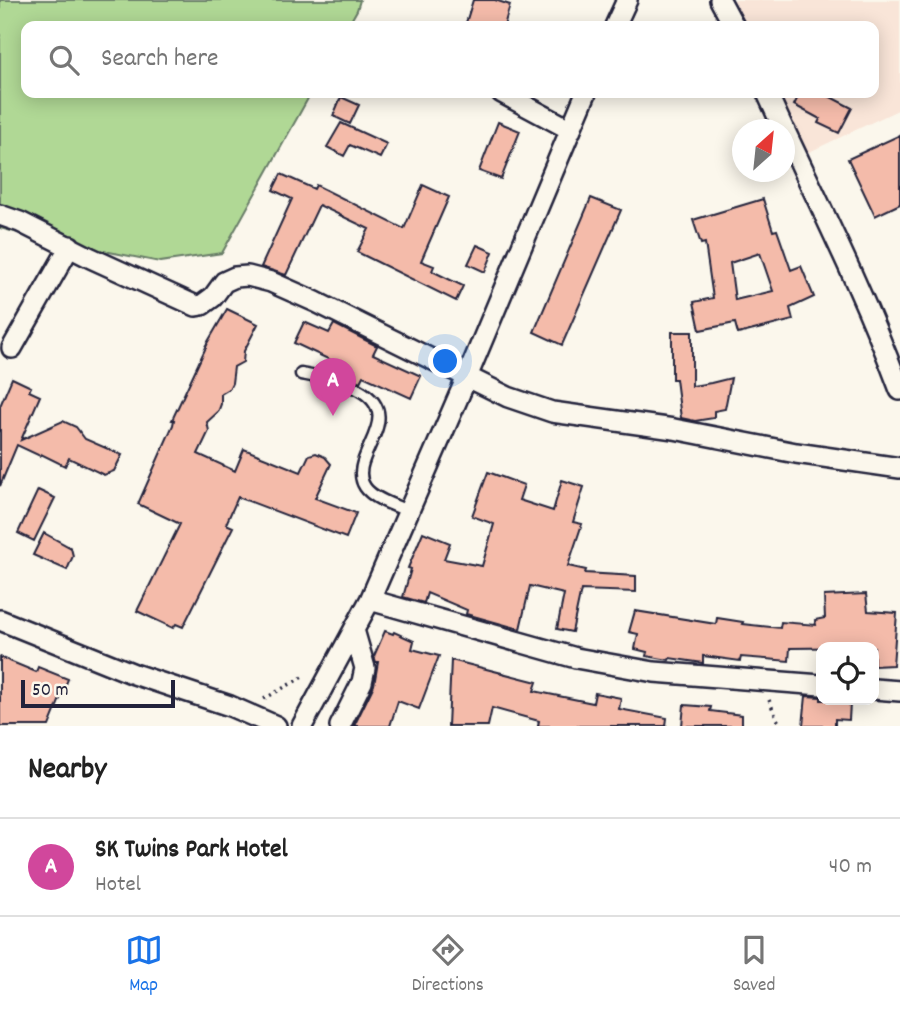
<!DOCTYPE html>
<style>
body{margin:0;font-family:Dekko,sans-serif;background:#f6f6f6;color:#222}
.controls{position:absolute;right:21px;bottom:21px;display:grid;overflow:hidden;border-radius:14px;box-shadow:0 4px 18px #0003}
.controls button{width:63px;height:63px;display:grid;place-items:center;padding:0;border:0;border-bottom:2px solid #e0e0e0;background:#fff;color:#222;font:35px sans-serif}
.compass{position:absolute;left:732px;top:119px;width:63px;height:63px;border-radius:50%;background:#fff;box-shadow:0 4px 18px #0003;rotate:27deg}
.scale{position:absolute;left:21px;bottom:18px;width:154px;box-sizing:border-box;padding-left:7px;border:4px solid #22223b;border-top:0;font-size:19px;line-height:24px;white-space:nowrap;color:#22223b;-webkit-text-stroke:5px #fbf7ec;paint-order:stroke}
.you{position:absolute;left:446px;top:362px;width:24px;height:24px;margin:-18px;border:5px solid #fff;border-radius:50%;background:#1a73e8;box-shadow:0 0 0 10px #1a73e833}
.badge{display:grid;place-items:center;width:46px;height:46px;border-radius:50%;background:#1a73e8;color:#fff;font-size:23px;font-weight:700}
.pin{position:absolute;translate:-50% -58px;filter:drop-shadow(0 2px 4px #0008)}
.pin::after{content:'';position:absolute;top:37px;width:24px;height:21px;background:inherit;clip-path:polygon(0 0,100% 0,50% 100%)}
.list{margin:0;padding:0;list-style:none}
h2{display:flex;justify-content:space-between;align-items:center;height:91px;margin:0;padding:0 28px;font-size:30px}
h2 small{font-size:23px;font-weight:400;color:#767676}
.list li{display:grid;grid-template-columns:46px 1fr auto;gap:21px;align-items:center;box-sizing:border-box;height:98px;padding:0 28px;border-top:2px solid #e0e0e0}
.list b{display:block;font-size:26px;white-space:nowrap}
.list p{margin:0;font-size:23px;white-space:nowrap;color:#767676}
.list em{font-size:23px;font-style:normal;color:#767676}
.icon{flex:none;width:38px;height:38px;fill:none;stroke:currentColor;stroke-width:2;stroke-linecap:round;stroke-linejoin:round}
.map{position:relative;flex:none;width:900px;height:726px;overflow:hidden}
.search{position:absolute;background:#fff;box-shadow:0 4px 18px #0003;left:21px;right:21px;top:21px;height:77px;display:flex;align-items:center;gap:18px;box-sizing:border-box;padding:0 24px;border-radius:14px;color:#767676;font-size:26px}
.sheet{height:189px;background:#fff}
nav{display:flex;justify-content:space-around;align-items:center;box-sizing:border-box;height:98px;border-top:2px solid #e0e0e0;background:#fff;font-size:19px;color:#767676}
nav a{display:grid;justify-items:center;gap:4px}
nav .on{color:#1a73e8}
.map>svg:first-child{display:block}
.built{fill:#f9e5d8}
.green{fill:#b0d895;stroke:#697d68;stroke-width:2}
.building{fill:#f4bbaa;stroke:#22223b;stroke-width:2;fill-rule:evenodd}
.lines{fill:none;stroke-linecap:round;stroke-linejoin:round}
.service-casing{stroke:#22223b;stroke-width:15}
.minor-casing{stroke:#22223b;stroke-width:24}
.path{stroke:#22223b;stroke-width:3.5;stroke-dasharray:2 5;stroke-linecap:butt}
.service{stroke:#fbf7ec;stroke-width:10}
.minor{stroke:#fbf7ec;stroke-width:19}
</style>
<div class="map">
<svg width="900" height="726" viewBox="0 0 900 726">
<rect width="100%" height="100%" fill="#fbf7ec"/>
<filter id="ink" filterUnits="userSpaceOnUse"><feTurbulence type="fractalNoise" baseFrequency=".0143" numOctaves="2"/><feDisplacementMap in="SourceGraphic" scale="14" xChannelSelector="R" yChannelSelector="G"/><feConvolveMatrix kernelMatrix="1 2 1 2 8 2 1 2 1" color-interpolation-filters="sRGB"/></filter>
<g filter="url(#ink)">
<!-- built -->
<path class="built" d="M730,0H900V109L805,154L775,93H874V26H743Z"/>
<!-- green -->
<path class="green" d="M0,0H360L357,10L348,26H26V93H311L222,253L160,262L33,237L0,228Z"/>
<!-- building -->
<path class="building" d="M473,0H495L510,5L504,26H465Z
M800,93H823L852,108L839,133L818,123L820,119L794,105Z
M341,97L359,105L350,124L333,116Z
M498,122L520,131L501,179L479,171Z
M341,123L387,144L380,158L350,145L344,156L327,147Z
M900,135V204L875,216L848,159Z
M281,174L314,189L316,185L404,229L423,185L449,197L421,261L434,266L432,271L463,286L456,301L357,252L369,229L319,205L286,275L261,267L292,199L273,190Z
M591,198L621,210L562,345L534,332Z
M763,199L773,231L777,230L791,270L801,266L814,297L790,308L793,320L738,334L735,323L700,330L694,302L713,298L705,243L701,244L693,220ZM760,253L773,291L735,300L730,263Z
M477,245L493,252L485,272L468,264Z
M227,309L258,324L244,351L243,362L234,367L232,383L229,389L221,394V404L218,412L207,422L209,431L198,454L235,471L244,449L301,472L309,455L316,453L325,457L331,464L315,498L356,513L346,538L238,497L226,524L233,527L183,627L176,624L173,628L137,611L180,524L138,504L173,425L174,420H172L207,345H206Z
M304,322L329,333L334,324L377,346L373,354L421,376L411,398L363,376L360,382L340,374L343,366L294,343Z
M672,332H692V386L711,383L731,378L725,409L714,411V418L695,421L681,418L676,379H672Z
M12,378L31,387L29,391L40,396L21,440L63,421L76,427L85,439L122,455L114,471L104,475L69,458L65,466L41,454L40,456L17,445L0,486V406Z
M488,472L524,485L519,500L553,511L562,480L584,487L573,522L582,524L568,566L586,570L585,573L636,576V592L581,590L572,632L557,629L564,594L530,586L520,629L466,614L467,610L427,593L424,603L403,597L411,569L408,568L423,532L450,543L444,559L482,566L494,524L472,516Z
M38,490L55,498L34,541L18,533Z
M44,533L71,548L73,556L67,570L33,555Z
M866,594L868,611L897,613L893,665L874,666V647L790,648L789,661L741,657L740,661L703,656V663L670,658L669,660L646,656L647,652L635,649L638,634L629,632L635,611L716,624L717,618L743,622L742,624L780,628L781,622L816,625L815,620L825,618L824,596Z
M385,631L393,634L394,632L414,641L412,649L439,656L419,709L398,701L390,726H354L374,685L378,662H376L374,656Z
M0,657L36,672L38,667L68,679L49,726H0Z
M451,660L537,682L534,691L593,703L595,693L621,698L619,709L667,718L666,726H538L539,721L492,708L488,726H448Z
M806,696L821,697V700H837V702L850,703L849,720L835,719V726H803Z
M684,705L711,707L710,711L742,715V726H682Z"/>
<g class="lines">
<!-- service casing -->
<g class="service-casing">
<path id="service" d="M301,374C320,378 343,380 359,390C409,418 345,457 365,487C373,499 396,506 408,511"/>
</g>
<!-- minor casing -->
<g class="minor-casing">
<path id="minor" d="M720,0L734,26
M615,26L627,0
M502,93L571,130
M767,93L784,130
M785,131C825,216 867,301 900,390
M0,215L20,222L91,258L196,306L202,305L213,297L224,282L235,277L248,276L271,282L316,302L508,397L552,412L674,429L796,453L900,468
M12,348L70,246
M370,600L576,658L654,672L821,685
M0,620L134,674L230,706L276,726
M874,689L900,691
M302,726L370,600L467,377L586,93
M340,726L362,682L365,668L354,630"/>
</g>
<!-- path -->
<path class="path" d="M264,699L306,675
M769,700L777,719L782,726"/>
<!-- service -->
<use href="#service" class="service"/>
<!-- minor -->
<use href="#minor" class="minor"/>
</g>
</g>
</svg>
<div class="controls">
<button><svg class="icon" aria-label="locate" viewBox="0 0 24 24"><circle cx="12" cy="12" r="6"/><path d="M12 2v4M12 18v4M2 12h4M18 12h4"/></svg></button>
</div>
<svg class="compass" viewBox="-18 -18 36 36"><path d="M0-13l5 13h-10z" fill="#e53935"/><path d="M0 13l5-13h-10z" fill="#767676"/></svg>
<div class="scale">50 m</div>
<div class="you"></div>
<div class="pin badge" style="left:333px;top:416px;background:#d1479c">A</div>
<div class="search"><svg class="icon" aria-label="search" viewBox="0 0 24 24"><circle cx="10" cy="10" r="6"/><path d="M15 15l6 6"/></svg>Search here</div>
</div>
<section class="sheet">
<h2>Nearby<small></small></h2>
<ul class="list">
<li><span class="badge" style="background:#d1479c">A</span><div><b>SK Twins Park Hotel</b><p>Hotel</p></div><em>40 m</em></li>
</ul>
</section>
<nav>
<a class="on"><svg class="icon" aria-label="map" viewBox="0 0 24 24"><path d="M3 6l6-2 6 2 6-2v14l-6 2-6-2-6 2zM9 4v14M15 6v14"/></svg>Map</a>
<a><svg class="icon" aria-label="directions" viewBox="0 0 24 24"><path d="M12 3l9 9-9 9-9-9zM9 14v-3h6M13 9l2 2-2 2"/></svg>Directions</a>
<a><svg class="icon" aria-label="saved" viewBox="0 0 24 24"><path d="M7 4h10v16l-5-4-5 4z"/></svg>Saved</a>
</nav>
